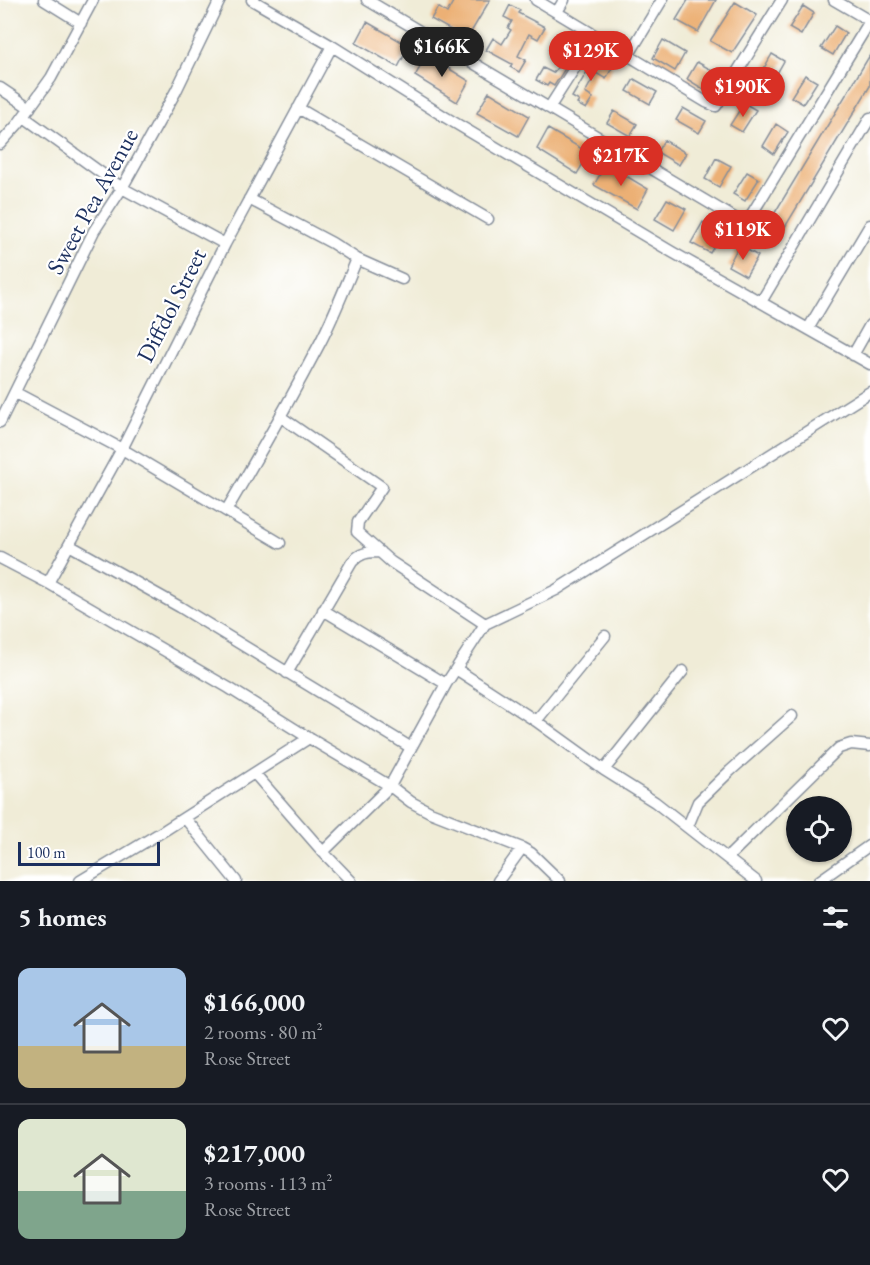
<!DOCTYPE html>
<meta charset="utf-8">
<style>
:root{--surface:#171b24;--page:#20242c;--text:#f1f3f6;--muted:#9ea1a6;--line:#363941;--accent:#d93025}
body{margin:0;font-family:"EB Garamond",serif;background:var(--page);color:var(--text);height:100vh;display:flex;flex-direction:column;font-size:22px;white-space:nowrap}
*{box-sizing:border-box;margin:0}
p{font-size:20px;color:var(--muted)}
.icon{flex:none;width:33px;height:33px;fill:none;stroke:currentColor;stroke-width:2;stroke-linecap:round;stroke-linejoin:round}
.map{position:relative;height:881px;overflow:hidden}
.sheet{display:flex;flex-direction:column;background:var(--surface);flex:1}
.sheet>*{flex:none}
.controls{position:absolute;left:786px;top:796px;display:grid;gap:12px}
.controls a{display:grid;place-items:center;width:66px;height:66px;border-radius:50%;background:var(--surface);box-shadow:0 2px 4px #0004;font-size:30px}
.scale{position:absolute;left:18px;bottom:15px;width:142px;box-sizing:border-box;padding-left:6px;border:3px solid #1b2f5e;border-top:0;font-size:16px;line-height:21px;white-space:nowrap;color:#1b2f5e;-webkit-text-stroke:4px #fff;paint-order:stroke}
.price{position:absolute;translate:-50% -51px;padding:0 14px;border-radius:21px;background:var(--accent);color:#fff;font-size:20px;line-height:39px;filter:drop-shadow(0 2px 3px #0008)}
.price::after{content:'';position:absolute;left:50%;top:36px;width:18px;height:14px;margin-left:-9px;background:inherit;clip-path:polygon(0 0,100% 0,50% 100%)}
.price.selected{background:#222;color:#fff}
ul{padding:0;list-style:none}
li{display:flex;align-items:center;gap:18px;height:150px;padding:0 18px}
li+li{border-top:2px solid var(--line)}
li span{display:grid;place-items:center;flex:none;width:168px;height:120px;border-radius:12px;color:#555}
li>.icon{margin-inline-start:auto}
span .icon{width:72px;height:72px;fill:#fffc;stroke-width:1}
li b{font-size:26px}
h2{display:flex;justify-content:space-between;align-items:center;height:72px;padding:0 18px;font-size:26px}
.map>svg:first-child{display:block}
.building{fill:#ecb075}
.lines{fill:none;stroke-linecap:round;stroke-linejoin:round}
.minor-casing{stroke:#868e9a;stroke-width:13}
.minor{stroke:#fff;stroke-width:10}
.labels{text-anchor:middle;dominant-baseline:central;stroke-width:4.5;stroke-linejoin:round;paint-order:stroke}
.street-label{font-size:24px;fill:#1b2f5e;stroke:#fff}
</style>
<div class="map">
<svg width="870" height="881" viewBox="0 0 870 881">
<rect width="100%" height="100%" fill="#fff"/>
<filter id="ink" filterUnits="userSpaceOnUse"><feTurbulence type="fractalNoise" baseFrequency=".0167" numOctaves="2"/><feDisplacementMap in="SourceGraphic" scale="12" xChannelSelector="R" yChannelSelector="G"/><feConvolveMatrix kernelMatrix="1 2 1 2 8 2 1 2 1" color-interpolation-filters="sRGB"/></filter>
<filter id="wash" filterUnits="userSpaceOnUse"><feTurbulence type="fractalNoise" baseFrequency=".008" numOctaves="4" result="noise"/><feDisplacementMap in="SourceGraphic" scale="24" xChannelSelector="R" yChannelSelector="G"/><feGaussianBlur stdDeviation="1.35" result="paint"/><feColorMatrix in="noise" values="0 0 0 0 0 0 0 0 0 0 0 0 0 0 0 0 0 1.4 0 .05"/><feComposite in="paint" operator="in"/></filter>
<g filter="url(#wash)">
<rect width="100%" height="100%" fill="#f0ecd7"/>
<g id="blocks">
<path class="building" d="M454 0H490L467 39 431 19 438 7 447 13Z
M688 0H716L698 32 676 20Z
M735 2 757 15 732 53 710 41Z
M510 5 520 10 518 13 545 27 538 39 529 34 518 56 526 60 519 72 510 67 512 64 486 50 493 38 502 44 511 30 508 28 512 21 504 17Z
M803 6 814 13 801 35 789 28Z
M367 22 409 46 398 67 356 43Z
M835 26 846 33 833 55 821 48Z
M565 36 574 41 572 45 578 48 554 86 549 83 547 86 536 80 543 68 553 73 557 68 566 52 558 48Z
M663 40 685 53 675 71 653 58Z
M772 54 784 61 771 84 759 77Z
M427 55 469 81 457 102 415 76Z
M870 55V86L773 247 759 239Z
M594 60 600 64 602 60 613 66 606 79 596 73 585 93 593 98 586 109 577 104 579 101 572 97Z
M697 62 719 74 708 92 687 79Z
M805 75 817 82 803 104 791 97Z
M634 79 657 92 650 104 627 91Z
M489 92 529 116 518 136 477 113Z
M744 103 756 110 742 132 730 125Z
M683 108 706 121 699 133 676 120Z
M614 111 637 124 630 136 607 123Z
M776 124 788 132 774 154 763 146Z
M548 129 589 153 577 174 537 149Z
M664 140 686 153 679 165 657 152Z
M716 158 731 166 719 187 705 179Z
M606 164 648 189 637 209 594 185Z
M747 172 759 179 745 201 733 194Z
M667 199 686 209 674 230 655 219Z
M703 222 722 233 710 253 691 243Z
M739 245 758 256 746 276 728 266Z"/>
</g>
</g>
<g filter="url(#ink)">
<use href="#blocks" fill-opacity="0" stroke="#868e9a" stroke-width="1.5"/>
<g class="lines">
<defs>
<path id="minor" d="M44 0 81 23
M252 0 332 46 445 117 672 252 870 364
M367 0 743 223 750 217 870 21
M536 0 706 102 716 106 782 0
M834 0 870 21
M557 12 564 0
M628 56 662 0
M0 88 30 108
M298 108 488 219
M549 108 595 36
M24 117 122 188 225 244
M0 144 18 124 51 78 93 0
M249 199 332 243 357 259 402 279
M761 302 870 118
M808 329 870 225
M853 355 870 325
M16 393 122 449 280 543
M281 417 382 487 358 522 357 532 391 562 485 624
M0 422 94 231 122 188 176 91 220 0
M226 511C259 455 290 400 320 343 334 316 345 287 357 259
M69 545 180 607 410 747
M0 558 48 583 229 688 309 738 390 786 411 802 430 812 522 848 531 853 560 881
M48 583 122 449 225 244 332 46
M323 610 446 684
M456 669 536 721 604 770 655 802 756 881
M287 673 352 562C360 553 367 552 380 552
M536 721 605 636
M604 770 683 671
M255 774 323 852 351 881
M185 818 236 881
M688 826 698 802 730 771 792 716
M323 852 390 786 446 684 485 624 556 590 870 392
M727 858 839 748 851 744 870 746
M80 881 165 830 309 738
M498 881 522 848
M819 881 870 845"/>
</defs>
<use href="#minor" class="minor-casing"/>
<use href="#minor" class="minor"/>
</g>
</g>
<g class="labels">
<g class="street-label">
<text transform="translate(92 201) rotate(-61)">Sweet Pea Avenue</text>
<text transform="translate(171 305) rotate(-63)">Diffdol Street</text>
</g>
</g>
</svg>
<div class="controls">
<a><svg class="icon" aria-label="locate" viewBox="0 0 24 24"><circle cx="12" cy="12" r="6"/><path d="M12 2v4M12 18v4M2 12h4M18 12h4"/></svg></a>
</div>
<div class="scale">100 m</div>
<b class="price selected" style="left:442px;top:78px">$166K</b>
<b class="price" style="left:591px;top:82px">$129K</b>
<b class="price" style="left:743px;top:118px">$190K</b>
<b class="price" style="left:621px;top:187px">$217K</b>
<b class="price" style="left:743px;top:261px">$119K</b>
</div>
<section class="sheet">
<h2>5 homes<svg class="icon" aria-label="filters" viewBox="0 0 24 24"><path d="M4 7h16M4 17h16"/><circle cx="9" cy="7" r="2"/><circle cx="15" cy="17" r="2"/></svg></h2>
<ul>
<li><span style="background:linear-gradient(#a9c7e8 65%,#c2b280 0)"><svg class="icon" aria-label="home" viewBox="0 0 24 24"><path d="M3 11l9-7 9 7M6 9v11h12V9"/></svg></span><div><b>$166,000</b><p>2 rooms · 80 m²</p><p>Rose Street</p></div><svg class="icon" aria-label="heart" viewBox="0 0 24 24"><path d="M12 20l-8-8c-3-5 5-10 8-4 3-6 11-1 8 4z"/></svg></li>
<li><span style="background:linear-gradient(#dfe7d0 60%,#7fa58c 0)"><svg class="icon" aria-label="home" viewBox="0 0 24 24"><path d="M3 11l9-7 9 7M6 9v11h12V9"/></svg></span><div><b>$217,000</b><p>3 rooms · 113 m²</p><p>Rose Street</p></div><svg class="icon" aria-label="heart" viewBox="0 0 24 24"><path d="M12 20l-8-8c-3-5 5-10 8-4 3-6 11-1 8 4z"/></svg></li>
</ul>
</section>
